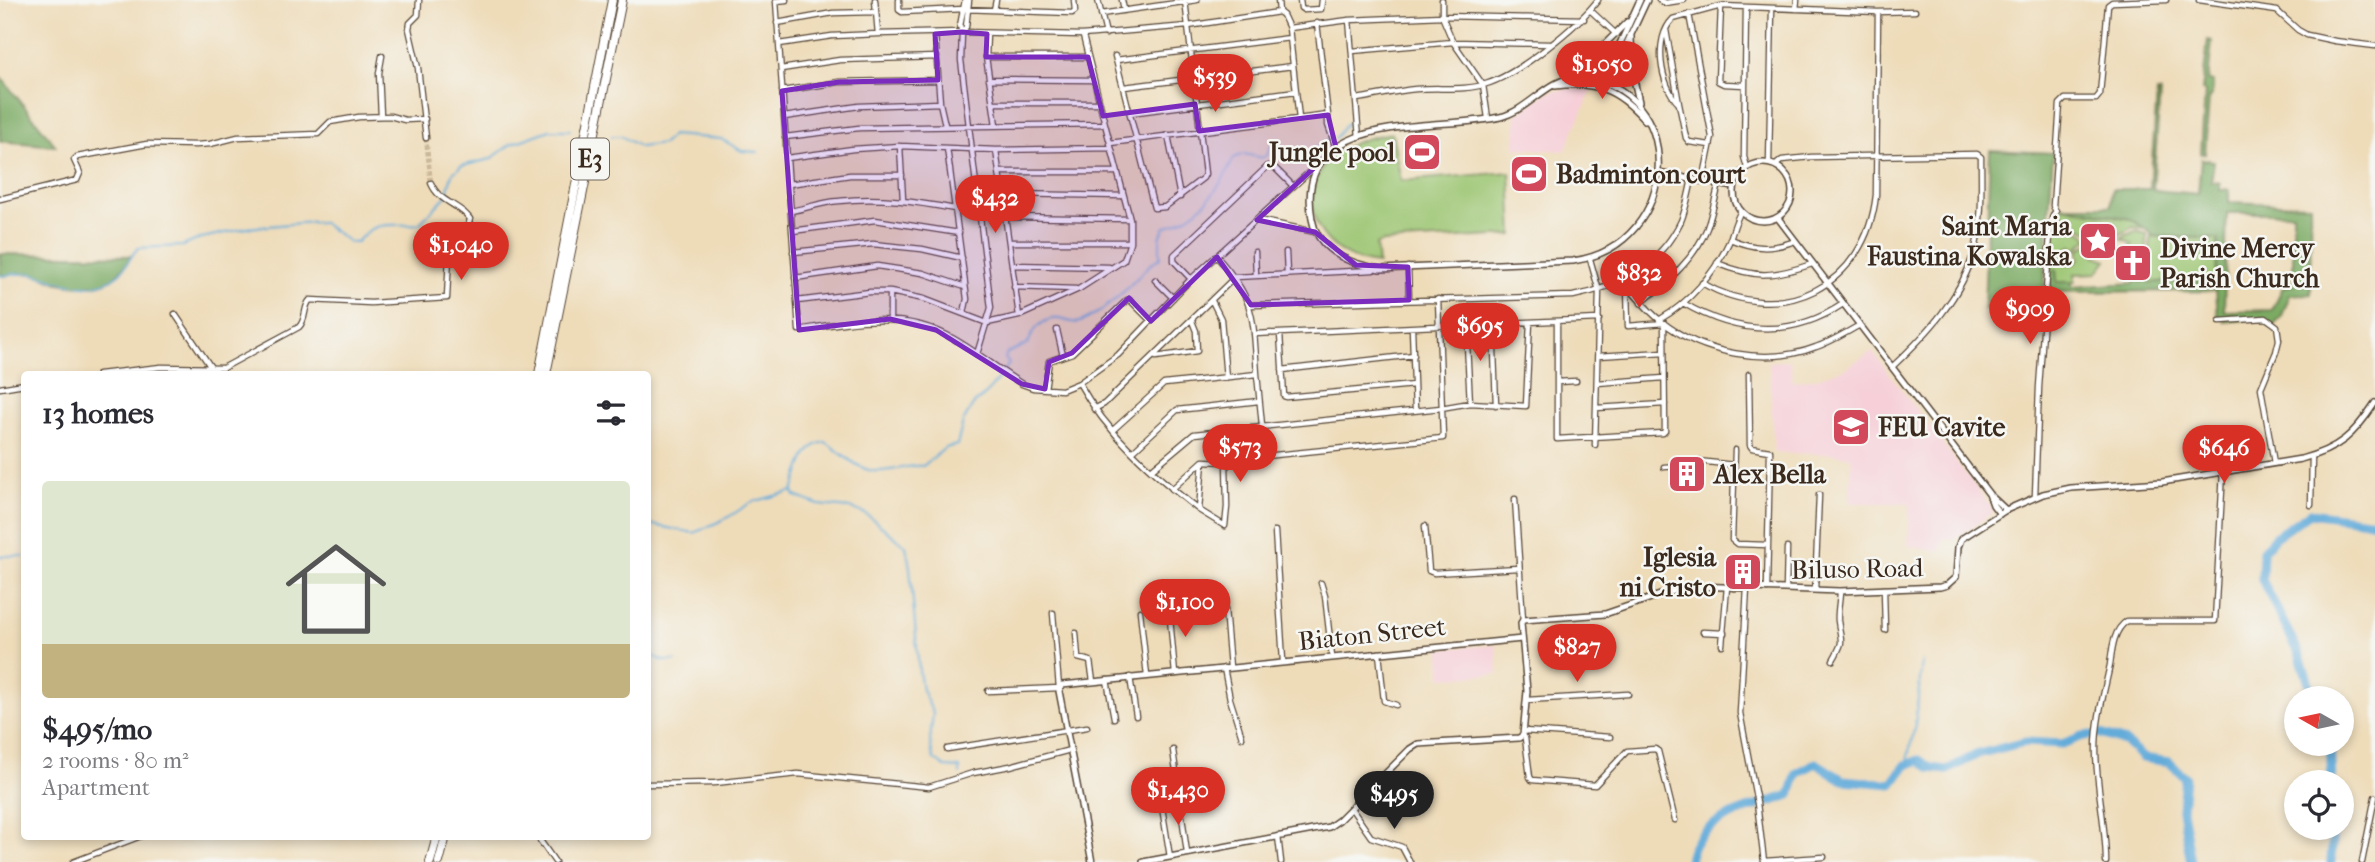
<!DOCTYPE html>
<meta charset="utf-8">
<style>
:root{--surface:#fff;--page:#f2f2f3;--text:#2b2b33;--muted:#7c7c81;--accent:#d93025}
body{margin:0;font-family:"IM FELL French Canon",serif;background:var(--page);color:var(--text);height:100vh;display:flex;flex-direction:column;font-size:26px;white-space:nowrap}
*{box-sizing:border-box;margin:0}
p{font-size:23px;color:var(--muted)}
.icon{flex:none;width:38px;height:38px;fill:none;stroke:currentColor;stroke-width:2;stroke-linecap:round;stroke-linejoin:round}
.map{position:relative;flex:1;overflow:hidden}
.details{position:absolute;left:21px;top:371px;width:630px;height:469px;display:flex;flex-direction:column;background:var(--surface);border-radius:7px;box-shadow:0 4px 10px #0003}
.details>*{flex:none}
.needle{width:46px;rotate:279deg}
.tools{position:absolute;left:2284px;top:686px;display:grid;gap:14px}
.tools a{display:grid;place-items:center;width:70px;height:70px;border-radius:50%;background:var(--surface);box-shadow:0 4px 10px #0003;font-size:35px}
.price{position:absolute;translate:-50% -60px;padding:0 16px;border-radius:24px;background:var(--accent);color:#fff;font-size:23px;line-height:46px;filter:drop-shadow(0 2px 4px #0008)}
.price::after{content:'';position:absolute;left:50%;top:42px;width:21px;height:16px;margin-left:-10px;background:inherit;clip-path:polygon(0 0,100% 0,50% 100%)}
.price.selected{background:#222;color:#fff}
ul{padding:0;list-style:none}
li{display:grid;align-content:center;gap:14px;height:371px;padding:0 21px}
li span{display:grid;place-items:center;height:217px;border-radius:7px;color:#555}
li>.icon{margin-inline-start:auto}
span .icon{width:126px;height:126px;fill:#fffc;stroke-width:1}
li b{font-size:30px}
h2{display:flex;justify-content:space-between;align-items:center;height:84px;padding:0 21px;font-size:30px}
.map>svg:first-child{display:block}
.built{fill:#f6cfd8}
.green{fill:#9bc571;stroke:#6b7848;stroke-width:2}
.forest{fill:#7caa63;stroke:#5c6a40;stroke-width:2;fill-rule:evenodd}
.water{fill:#63acda;stroke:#4f6b7c;stroke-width:2}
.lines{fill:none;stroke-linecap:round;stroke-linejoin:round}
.stream{stroke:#63acda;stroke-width:2}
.river{stroke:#63acda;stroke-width:9}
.minor-tunnel{stroke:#cab89a;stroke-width:4.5;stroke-dasharray:4.5 2;stroke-linecap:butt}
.minor-casing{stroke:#564535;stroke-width:7}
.tertiary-casing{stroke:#564535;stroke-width:8}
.motorway-casing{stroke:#564535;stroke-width:10}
.minor{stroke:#fff;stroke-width:4.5}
.tertiary{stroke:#fff;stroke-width:5}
.motorway{stroke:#fff;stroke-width:8}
.marked{fill:#7b2cbf;fill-opacity:0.2;stroke:#7b2cbf;stroke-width:5;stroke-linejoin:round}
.labels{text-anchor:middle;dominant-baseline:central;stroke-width:5;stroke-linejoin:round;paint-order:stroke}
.shield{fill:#f6f6f2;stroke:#73675e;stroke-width:2}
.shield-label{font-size:24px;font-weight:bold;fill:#3b2a1e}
.poi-label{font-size:26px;font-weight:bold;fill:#3b2a1e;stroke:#f6f6f2;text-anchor:start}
.street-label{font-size:26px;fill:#3b2a1e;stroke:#f6f6f2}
</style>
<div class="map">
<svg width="2375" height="862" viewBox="0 0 2375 862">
<rect width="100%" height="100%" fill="#f6f6f2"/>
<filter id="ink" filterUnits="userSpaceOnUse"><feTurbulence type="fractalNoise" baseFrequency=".0143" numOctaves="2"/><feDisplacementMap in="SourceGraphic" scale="14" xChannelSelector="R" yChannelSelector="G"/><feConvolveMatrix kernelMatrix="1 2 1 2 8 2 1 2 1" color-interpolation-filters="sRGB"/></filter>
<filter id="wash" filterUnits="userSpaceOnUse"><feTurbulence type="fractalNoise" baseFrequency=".00686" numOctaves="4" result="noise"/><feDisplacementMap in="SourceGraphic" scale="28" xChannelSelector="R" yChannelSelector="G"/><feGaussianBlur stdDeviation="1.57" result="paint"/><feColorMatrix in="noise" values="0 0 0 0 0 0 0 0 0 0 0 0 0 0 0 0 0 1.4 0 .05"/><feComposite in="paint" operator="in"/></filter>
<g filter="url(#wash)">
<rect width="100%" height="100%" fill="#eedcb9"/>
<path class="built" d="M1573 88 1592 90 1565 151 1515 148 1516 115 1548 92Z
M1872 351 1994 511 1957 538 1943 539 1941 551 1908 546 1910 503H1850L1851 457 1835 454 1774 453 1769 362 1790 360 1793 381 1817 378 1844 369Z
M1496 645 1498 674 1442 678 1441 649Z"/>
<path class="green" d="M1392 133 1401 181 1510 172 1513 235 1383 242 1376 245 1378 264C1330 260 1294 215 1322 168 1336 145 1368 137 1392 133Z
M2057 206 2131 219 2145 229 2133 227 2119 235 2112 232 2087 231 2055 207Z
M2057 213 2085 234 2088 239 2077 248 2072 246 2065 249 2062 258 2068 264H2075L2080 258 2078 250 2089 244 2096 256 2107 260 2097 273 2075 274V282H2057L2056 271 2050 270 2054 219Z
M2135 231 2147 234 2146 261H2139L2129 251 2132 244 2121 238Z
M2151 236 2218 239 2216 282H2148Z"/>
<path class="forest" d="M2208 40 2212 41 2208 81 2213 82 2212 95 2209 98 2205 154H2201L2205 92 2202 91Z
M0 76 56 146 0 141Z
M2157 92H2160L2153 190 2198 194 2201 159 2214 161 2211 182 2220 183V190H2229V202L2310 205 2311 294 2290 295 2281 318 2273 326 2257 319 2224 322V317H2218L2216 291 2049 292 2050 270H2056L2057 282H2072V287L2134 283 2137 280 2143 282 2148 278 2149 282H2216L2218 239 2151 236V233L2131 219 2062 206H2111L2112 189H2150ZM2227 213H2293V285L2283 287 2272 310 2224 311Z
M1990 150 2053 153 2043 303 1984 309Z
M0 254H1L131 256C115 287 93 290 60 283 51 281 43 276 33 274 23 272 10 275 0 276Z"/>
<path class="water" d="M1414 137H1423L1428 141 1437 139 1436 151 1441 156 1438 159 1431 158V147H1424V156L1430 161V165L1426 167 1418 165V151L1412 149 1409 143Z"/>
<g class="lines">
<path class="stream" d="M612 136H621L640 147 663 144 672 135 721 139 742 151 758 152
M1335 138 1347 123
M0 276C10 275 23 272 33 274 63 281 89 297 118 275 127 268 130 256 138 248L183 246 202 238 247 228 311 222 323 223 349 242H357C375 218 393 227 419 224L446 196 452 174 461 166 491 159 511 144 550 130H570
M793 492 795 496 819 505 850 508 866 514 906 546 910 568 919 671 922 690 933 713 930 741 932 753 934 759 945 767 960 768V774
M648 524 694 533 727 518 752 502 793 491C800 474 803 444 826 442 839 451 857 469 873 471 890 473 907 464 923 466L945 448 957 445 963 422 973 405 987 393 1009 364 1005 358 1007 353 1028 344C1032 331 1043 317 1059 319 1068 320 1074 326 1085 320 1103 311 1122 294 1136 279 1144 271 1150 262 1160 258V237L1165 227C1201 216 1219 190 1234 158L1244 154 1262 158 1267 155 1272 145C1281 145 1285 149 1290 157L1297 158 1330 140
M0 556H24
M648 653 663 661H676
M1906 765 1915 725 1922 661"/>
<path class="river" d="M2314 698 2299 653 2262 580 2263 551 2275 537 2310 513 2375 522
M2101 734 2125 742 2143 758 2169 762 2185 777 2182 810 2191 862
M2330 744 2332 782
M1689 862C1694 817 1755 808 1790 795L1797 773 1816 763 1843 780 1892 784 1906 765 1919 760 1930 768 1947 770 1978 754 2025 742 2062 744 2083 736 2093 735
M2331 862 2333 828"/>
</g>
</g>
<g filter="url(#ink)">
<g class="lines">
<path class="minor-tunnel" d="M426 138 431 183"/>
<defs>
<path id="minor" d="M419 0 418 15 410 23 409 29 418 68 426 138
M786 0 776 1 799 330C852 321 904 310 954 339 977 352 999 370 1022 384L1033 388 1062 390 1079 383 1118 355 1191 279 1317 165
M875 0 878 34
M899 0V10L902 12 963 9 1072 13 1075 11 1074 0
M965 0 960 26 962 32 961 60 991 308 977 354
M1098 0 1106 34
M1122 0 1124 10
M1278 0 1279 12
M1300 0 1301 8 1304 10 1321 9 1322 0
M1442 0V16L1453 42 1483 85 1488 118
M1659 0 1665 3 1684 0
M2199 0 2277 11 2298 30 2307 35 2335 41 2375 46
M1721 6 1718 81 1724 84 1745 85
M1746 8 1744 157 1747 167
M1796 9 1797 0
M994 10 996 0
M1590 10 1616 34
M1101 14 1197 0
M1689 14 1712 137 1703 181
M777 23 833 13 876 12
M1289 28 1299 119
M1666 30 1679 104C1660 85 1653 39 1673 19L1721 6 1878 12 1915 11
M963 31 966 27 969 0
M935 34 940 103 945 125
M987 34 986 57 996 125
M779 44 832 36 878 34 962 32 1082 35 1188 26 1279 12 1283 15 1289 28 1349 20
M1352 51 1453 42 1550 44
M1115 56 1154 208 1165 207 1203 178 1205 174 1185 0
M986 57H1088
M1116 60 1290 38
M781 69 840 60 937 57
M989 79 1094 80
M1124 87 1293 66
M782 91 839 82 938 80
M1357 99C1376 96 1396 91 1416 89 1438 87 1465 91 1486 84 1519 74 1577 27 1598 0
M993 103H1100
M1679 104 1686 138 1689 142 1710 145
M1130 113 1296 91
M1328 115V125L1336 148
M381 116 379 73 382 56
M784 117 859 106 940 103
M1168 135 1180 197
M785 137 859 128 1105 124 1083 36
M1359 137 1349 20 1442 16 1584 19
M1110 143 1328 115 1317 23
M900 146 903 200
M947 148 967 299 964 313
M996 150 1019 316
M787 158 853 149 900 146 996 150 1111 148
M1769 163 1772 9
M1776 165 1782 160 1811 157 1977 154 1981 157C1981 187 1983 219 1975 249 1962 297 1927 334 1892 367
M1000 172H1117
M789 184 850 175H902
M1003 194 1124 196
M0 199 77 180 80 173 74 160 77 157 147 144 196 145 210 144 238 137 318 134 330 122 359 117 390 116 405 120 425 119
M791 211C807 208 823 202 839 201 878 196 917 202 955 209
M1006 217 1130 219
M1258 220 1315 232
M792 231 875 220 959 233
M1730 239C1754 249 1771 250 1795 241
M1009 242H1130
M793 252 873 244 922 249 962 258
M1255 252 1256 275
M1286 252 1287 274
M1590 259 1599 291 1595 445
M1717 263C1756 279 1774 277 1812 264
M1012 265 1109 267
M1408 267 1409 300
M795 278 877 266 923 273 965 287
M1191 279 1174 261V255L1268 166 1274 167 1292 185
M1155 280 1173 298
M1702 283C1782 329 1866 286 1876 195L1878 12
M1627 286C1638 298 1648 311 1661 321 1702 354 1767 366 1816 347 1831 342 1845 333 1860 325
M1014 287 1076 289
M890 292V319
M797 301 870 292H890L924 299 987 323 1019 316 1079 289 1124 260 1130 242V219L1105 124
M1212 301 1221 319 1226 378
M1641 303C1667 282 1695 259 1707 228 1712 214 1715 199 1719 184
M1683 303C1736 334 1790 339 1843 304
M1251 305 1573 296C1617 288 1661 264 1681 221 1686 209 1689 193 1692 179
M175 314 212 369
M1659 320C1689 303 1715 273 1729 242 1733 232 1735 221 1741 211
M1557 321V439L1663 433 1665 431 1664 323 1628 326 1627 285
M2220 321 2266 318 2277 326 2279 340 2276 352 2261 388 2274 463
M1493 323 1496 405
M1466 325 1470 403
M1412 328 1415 410
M1057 330 1063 356
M1254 334 1599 319
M1280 334 1284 396 1286 397 1414 385
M1598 356 1664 352
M1156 357 1197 351 1196 331 1192 321
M1282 370 1414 355
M99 374 161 367 223 368 299 327C307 319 303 307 310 300L371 303 447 298 449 256 468 227 470 219C460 204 439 203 431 183
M1257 374 1265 456
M1749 374 1750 445 1752 448 1770 451V453L1767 589
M1557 382 1576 381
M1079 383C1107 434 1154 475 1199 510L1203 462
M1597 383 1664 378
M0 388 24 384
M1045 389 1049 361 1072 353 1127 300H1130L1151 321
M1596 408 1665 404
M1094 409 1104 404 1235 277 1373 270
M1113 430 1164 384 1257 374C1253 318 1256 300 1217 257
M1735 450 1732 540 1737 544 1767 545
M1133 451 1177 410 1259 401
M1664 467 1690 465 1698 461 1734 465
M1151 470 1194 434 1441 408 1470 403 1526 406 1530 322
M1172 489 1203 461 1226 462 1265 456 1443 438 1438 299
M2035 496 2039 387 2051 222 2053 215 2056 211 2053 206 2060 104 2065 99H2096L2100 94 2108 5 2112 2 2166 0
M1515 499 1523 620
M2311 505 2312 456
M1199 510 1225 526 1227 507 1226 462
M1425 526 1429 571 1434 573 1518 568
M1275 531 1283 661
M1321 583 1325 596 1332 657
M1735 588 1737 568
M1747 588 1740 713 1757 803 1764 862
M1786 589 1787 548
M1884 589 1885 630
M1815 590 1819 495
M1169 607 1175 674
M1225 609 1230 667
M1140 611 1147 676
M1703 632 1724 633
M1076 633 1078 658 1090 661 1093 681
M1722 645 1727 587
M1379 653 1384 701 1396 705
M1833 660C1845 639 1841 643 1838 621 1837 612 1840 600 1840 591
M1224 668 1230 699 1242 737
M1130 677 1136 716
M1107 680 1114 718
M988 691 1059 688 1053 613
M1527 700 1628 694
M1524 731 1610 737
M1523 735 1525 738 1530 777 1532 780 1595 785 1627 751 1655 749 1658 751 1675 820
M947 749 1087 727
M1173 750 1187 853
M648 784 715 783 798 774 929 787 973 773 1010 766 1070 750
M1161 801 1170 857
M1351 808 1371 837 1402 847 1410 862
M537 836 555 862
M1278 836 1281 862
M1764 861 1824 857
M73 862 141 836
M2106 862C2106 824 2096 787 2096 749 2096 720 2104 693 2110 665 2112 650 2113 630 2127 621H2215L2223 471
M2362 862 2375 797"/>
<path id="tertiary" d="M1631 36 1632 71 1639 102
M1566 76 1594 55 1627 22
M1580 77C1687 86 1684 245 1573 261L1380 269C1350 264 1318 252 1312 219 1292 108 1434 132 1500 117 1530 110 1548 77 1580 77Z
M1602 83 1640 0
M1555 86C1596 81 1617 89 1645 120
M1607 86 1647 0
M1734 192a29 29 0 1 1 58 0a29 29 0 1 1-58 0Z
M1658 173 1734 187
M1778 218 1989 494 1993 505 2000 514
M1991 496 2006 510
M1092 862 1059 691 1062 685 1522 639
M1143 862 1329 827 1339 820 1410 749 1418 744 1519 738 1523 735 1527 691 1521 623 1523 620 1605 614 1666 593 1694 586 1840 591 1940 587 1947 585 1956 577 1958 547 1961 539 2006 510 2043 494 2071 488 2162 482 2301 459C2339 449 2354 435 2375 403"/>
<path id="motorway" d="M539 374 612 0
M546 374 622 0
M430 862 437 836
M439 862 446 836"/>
</defs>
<use href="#minor" class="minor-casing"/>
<use href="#tertiary" class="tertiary-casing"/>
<use href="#motorway" class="motorway-casing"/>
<use href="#minor" class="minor"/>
<use href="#tertiary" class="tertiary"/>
<use href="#motorway" class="motorway"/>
</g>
</g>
<path class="marked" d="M962 32 987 34 986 57H1088L1103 116 1195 104 1199 131 1328 115 1336 148 1257 220 1315 232 1356 265 1408 267 1409 300 1251 305 1217 257 1151 321 1129 298 1072 353 1049 362 1045 389 1022 384 936 330 890 319 799 330 782 91 839 82 938 80 935 34Z"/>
<defs>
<symbol id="stadium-square" viewBox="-11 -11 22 22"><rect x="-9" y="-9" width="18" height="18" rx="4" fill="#d1495b" stroke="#f6f6f2"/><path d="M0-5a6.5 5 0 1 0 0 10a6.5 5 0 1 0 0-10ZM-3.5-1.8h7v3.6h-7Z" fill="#fff"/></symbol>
<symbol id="sight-square" viewBox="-11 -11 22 22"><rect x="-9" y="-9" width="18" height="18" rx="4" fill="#d1495b" stroke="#f6f6f2"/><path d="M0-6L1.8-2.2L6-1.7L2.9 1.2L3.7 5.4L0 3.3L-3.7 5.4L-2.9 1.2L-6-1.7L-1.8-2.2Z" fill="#fff"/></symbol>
<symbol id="church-square" viewBox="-11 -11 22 22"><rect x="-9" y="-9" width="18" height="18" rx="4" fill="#d1495b" stroke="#f6f6f2"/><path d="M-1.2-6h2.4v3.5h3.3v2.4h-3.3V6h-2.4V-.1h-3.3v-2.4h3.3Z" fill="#fff"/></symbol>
<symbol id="university-square" viewBox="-11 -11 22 22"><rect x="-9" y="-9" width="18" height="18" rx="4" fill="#d1495b" stroke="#f6f6f2"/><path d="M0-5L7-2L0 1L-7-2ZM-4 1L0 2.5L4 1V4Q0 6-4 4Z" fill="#fff"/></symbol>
<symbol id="building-square" viewBox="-11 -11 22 22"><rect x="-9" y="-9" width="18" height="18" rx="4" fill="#d1495b" stroke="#f6f6f2"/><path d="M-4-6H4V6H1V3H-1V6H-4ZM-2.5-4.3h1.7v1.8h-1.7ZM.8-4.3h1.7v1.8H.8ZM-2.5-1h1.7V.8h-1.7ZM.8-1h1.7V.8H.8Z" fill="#fff"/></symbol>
</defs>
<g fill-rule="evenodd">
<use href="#stadium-square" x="1400" y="130" width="44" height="44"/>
<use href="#stadium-square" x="1507" y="152" width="44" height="44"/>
<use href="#sight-square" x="2076" y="219" width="44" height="44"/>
<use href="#church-square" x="2111" y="241" width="44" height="44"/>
<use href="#university-square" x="1829" y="405" width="44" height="44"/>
<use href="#building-square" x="1665" y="452" width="44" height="44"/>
<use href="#building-square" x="1721" y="550" width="44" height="44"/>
</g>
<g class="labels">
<rect class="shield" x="571" y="138.5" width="38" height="41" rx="5"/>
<g class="shield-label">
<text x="590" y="159">E3</text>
</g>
<g class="poi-label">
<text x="1395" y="152" text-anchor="end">Jungle pool</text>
<text x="1556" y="174">Badminton court</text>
<text x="2071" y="226" text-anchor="end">Saint Maria<tspan x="2071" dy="30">Faustina Kowalska</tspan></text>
<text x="2160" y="248">Divine Mercy<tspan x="2160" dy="30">Parish Church</tspan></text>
<text x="1878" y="427">FEU Cavite</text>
<text x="1714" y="474">Alex Bella</text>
<text x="1716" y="557" text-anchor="end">Iglesia<tspan x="1716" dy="30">ni Cristo</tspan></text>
</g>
<g class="street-label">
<text transform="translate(1857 569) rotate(-1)">Biluso Road</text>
<text transform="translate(1372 634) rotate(-6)">Biaton Street</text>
</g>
</g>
</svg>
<div class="tools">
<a><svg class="needle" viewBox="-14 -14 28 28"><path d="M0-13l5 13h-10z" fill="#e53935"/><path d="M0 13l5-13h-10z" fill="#7c7c81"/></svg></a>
<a><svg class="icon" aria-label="locate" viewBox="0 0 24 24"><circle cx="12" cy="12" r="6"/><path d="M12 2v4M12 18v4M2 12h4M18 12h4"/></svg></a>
</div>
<b class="price" style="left:1602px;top:101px">$1,050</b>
<b class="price" style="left:1215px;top:114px">$539</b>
<b class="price" style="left:995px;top:235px">$432</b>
<b class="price" style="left:461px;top:282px">$1,040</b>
<b class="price" style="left:1639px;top:310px">$832</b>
<b class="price" style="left:2030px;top:346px">$909</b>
<b class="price" style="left:1480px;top:363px">$695</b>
<b class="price" style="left:1240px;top:484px">$573</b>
<b class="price" style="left:2224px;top:485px">$646</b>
<b class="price" style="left:1185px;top:639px">$1,100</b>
<b class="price" style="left:1577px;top:684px">$827</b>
<b class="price" style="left:1178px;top:827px">$1,430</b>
<b class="price selected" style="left:1394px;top:831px">$495</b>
<section class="details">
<h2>13 homes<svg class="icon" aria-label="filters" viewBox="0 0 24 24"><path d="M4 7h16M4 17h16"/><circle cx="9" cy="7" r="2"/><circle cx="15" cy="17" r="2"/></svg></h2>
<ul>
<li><span style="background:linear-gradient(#dfe7d0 75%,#c2b280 0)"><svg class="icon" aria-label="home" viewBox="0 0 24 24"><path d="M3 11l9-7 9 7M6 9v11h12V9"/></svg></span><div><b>$495/mo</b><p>2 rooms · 80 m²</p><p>Apartment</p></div></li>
</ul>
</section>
</div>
